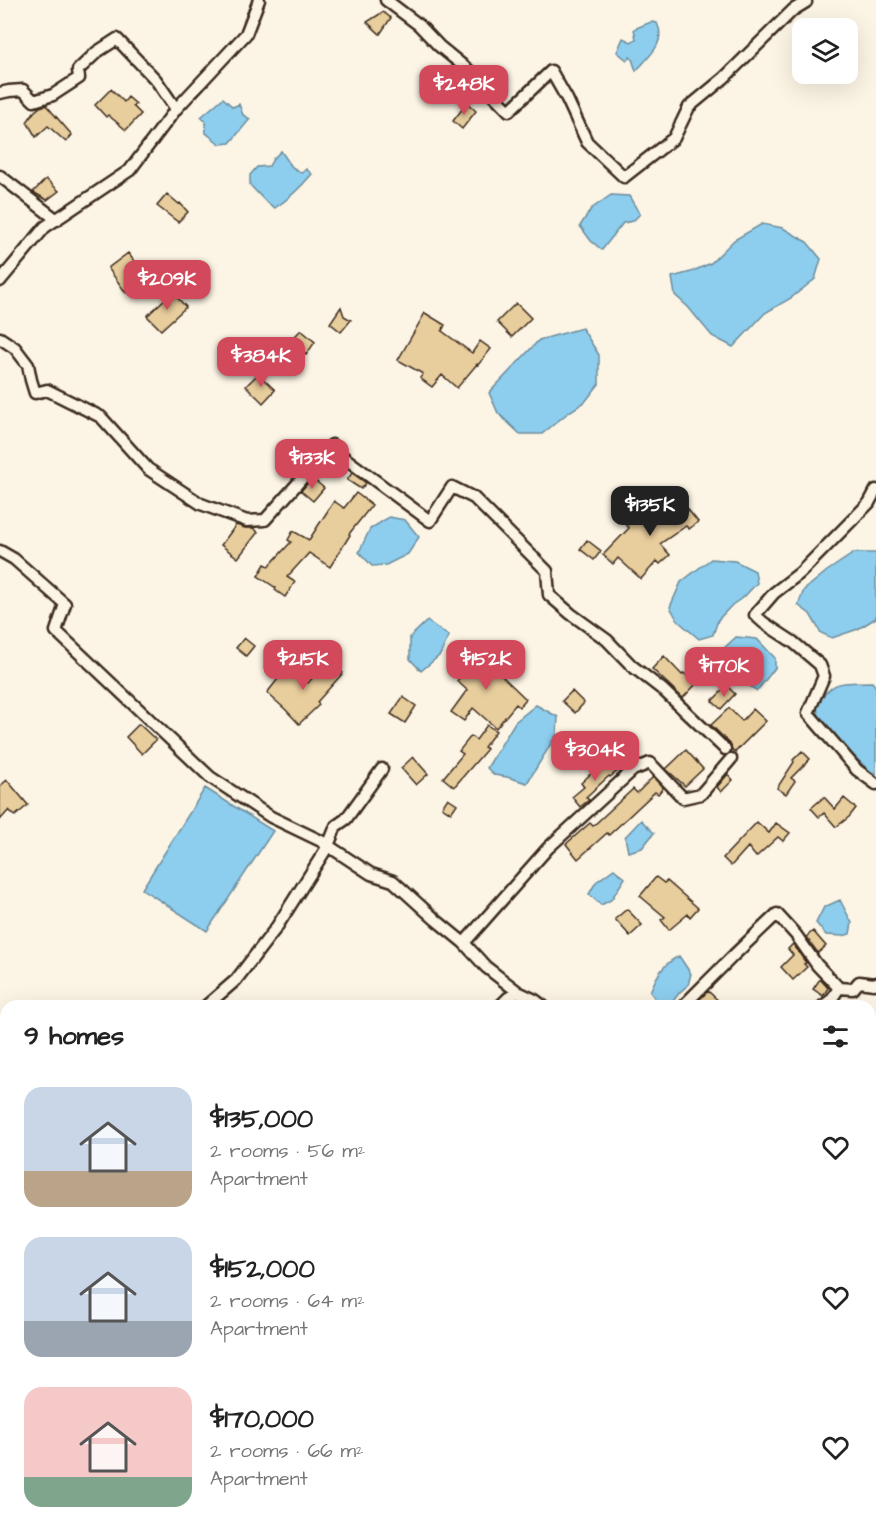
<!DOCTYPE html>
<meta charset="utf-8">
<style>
:root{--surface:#fff;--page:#f6f6f6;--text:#222;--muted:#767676;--accent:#d1495b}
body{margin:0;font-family:"Architects Daughter",sans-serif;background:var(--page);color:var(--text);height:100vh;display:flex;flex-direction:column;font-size:22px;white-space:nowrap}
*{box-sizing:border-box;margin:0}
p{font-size:20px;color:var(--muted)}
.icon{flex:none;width:33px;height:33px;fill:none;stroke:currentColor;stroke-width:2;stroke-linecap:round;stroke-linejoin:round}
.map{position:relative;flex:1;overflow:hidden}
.details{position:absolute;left:0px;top:1000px;width:876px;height:536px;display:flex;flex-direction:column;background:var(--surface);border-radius:18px 18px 0 0;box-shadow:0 6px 24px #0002}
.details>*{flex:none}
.buttons{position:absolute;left:792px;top:18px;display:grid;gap:12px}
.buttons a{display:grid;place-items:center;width:66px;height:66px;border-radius:12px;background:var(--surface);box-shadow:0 6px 24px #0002;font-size:30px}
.price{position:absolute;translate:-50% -51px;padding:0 14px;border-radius:12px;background:var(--accent);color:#fff;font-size:20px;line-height:39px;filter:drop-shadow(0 2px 3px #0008)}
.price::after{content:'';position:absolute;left:50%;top:36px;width:18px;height:14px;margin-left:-9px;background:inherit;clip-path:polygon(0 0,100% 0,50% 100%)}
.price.active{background:#222;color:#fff}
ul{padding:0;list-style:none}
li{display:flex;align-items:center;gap:18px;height:150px;padding:0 24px}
li span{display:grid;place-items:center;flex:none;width:168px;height:120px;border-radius:18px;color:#555}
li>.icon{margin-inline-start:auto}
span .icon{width:72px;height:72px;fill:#fffc;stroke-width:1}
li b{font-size:26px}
h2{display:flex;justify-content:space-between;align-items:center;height:72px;padding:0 24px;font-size:26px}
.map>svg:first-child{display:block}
.water{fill:#8dcdee;stroke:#6c8c9b;stroke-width:1.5}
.building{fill:#e8cd9d;stroke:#3b2a1e;stroke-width:1.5}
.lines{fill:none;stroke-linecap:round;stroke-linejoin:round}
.street-casing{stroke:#3b2a1e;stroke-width:15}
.path{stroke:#3b2a1e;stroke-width:2;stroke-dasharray:4.5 4.5;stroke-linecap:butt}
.street{stroke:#fcf5e5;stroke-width:10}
</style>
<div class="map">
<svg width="876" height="1535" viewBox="0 0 876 1535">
<rect width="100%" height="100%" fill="#fcf5e5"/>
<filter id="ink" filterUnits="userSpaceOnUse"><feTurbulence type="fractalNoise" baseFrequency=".0167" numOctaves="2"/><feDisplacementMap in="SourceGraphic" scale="12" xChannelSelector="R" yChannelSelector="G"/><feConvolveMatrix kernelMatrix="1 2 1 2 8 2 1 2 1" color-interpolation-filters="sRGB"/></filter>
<g filter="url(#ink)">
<path class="water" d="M651 22 657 23C667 43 649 56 636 71L632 59 630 57 627 60 617 52 623 38 631 42 636 39 634 29Z
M223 98 233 107 239 104 243 115 250 119 230 143 220 144 206 133 205 121 201 117Z
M281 151 292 167 302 173 306 169 312 174C301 187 290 198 275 208L265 201 250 185V175L257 167 269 166 273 159Z
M611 195 629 196 640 214 633 221 623 223 602 250 591 241 580 226 591 209Z
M762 224 783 228 807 242 821 259 815 279 791 298 765 313 733 347 712 336 688 307 675 295 672 277 691 272 711 263 734 240Z
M582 328 599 355V384L585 402 569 412 542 434H520L498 413 489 393 539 340Z
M389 517 405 520 419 537 408 554 386 565 372 566 359 552 370 529Z
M854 553H876V618L858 629 832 638 821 633 810 614 798 605 804 590 827 571Z
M711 559 735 561 755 571 757 583 745 596 732 605 718 620 713 635 699 639 678 621 670 607 681 582Z
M427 621 449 636 440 655 421 671 410 659V637Z
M736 637 757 639 775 658V668L757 691 742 681 725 662 724 648Z
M872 682 876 687V777L839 742 820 719 816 705C834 678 842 683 872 682Z
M536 705 558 717 557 734 527 783 507 777 494 775 487 768 515 722Z
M205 788 273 831 207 931 142 889Z
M641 820 654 833 642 848 628 852 625 837Z
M614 869 625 878 611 900 601 905 589 894 596 882Z
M840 900 852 923 850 934 843 936 826 935 816 923 824 907Z
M679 956 691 974 688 985 680 992 670 1005H660L650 992C657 975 662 965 679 956Z"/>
<path class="building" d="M383 12 391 18 380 34 367 22Z
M111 89 124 102 128 97 136 104 133 106 141 114 126 130 108 115 106 117 95 105Z
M467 103 476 111 462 129 453 121Z
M46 105 72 135 66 142 48 126 36 137 27 122 34 112 40 107Z
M46 179 59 191 47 200 33 192Z
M167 194 179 204 180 203 188 212 178 222 157 206Z
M128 253 147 278 126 293 108 268Z
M172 292 186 307 161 330 147 316Z
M516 303 531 318 512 337 497 322Z
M341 307 344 316 351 320 341 332 330 323Z
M425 313 445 325 442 331 472 353 480 341 491 349 478 365 477 364 457 388 442 375 432 387 420 378 423 374 398 360Z
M301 330 315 342 306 355 292 339Z
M258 374 275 390 263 403 246 386Z
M352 473 366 483 361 489 347 480Z
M312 478 324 488 313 501 301 491Z
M356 493 372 505 349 534 350 535 330 567 309 553 287 577 295 582 285 597 275 590 276 588 258 576 265 564 269 566 291 542 288 540 293 531 309 540 334 501 344 508Z
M677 496 698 522 689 529 686 526 660 544 670 555 660 564 657 561 641 579 618 558 613 564 603 555 629 528 625 524 637 515 643 521Z
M236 525 245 528H253L258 532 238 558 221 545Z
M587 540 601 551 594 560 580 549Z
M244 638 254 646 246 656 236 648Z
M456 652 479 674 496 653 510 664 501 675 526 699 519 707 516 704 496 728 473 708 464 721 451 712 467 690 457 681 464 672 450 659Z
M664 656 682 675 684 673 696 684 683 698 652 669Z
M332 661 343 673 317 702 319 705 299 724 285 709 267 693 288 666 308 683 316 674 317 675Z
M727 686 735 694 721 709 712 701Z
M572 691 584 703 575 713 562 701Z
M403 697 416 706 405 723 391 714Z
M729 708 742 721 753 709 766 721 735 752 732 750 730 744 711 725Z
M139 724 156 740 142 754 126 737Z
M487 725 496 731 484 747 487 749 454 787 443 778 463 754 459 751 471 736 476 740Z
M686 750 703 769 685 786 666 769Z
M802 751 810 759 791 778 795 781 786 794 777 788 794 762 793 760Z
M413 757 428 774 416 785 401 768Z
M611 760 619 770 610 777 609 776 586 797 589 800 580 807 572 797 584 787 581 783 598 767 600 769Z
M728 774 733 780 721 792 717 787Z
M653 777 663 788 658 794 655 792 609 835 607 833 578 859 566 844 590 823 593 826 633 789 637 793Z
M7 780 28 805 15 816 9 810 0 820V786Z
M824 797 835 809 844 798 856 808 849 817 836 827 824 813 819 817 811 808Z
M448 798 457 804 451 813 442 807Z
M757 822 769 833 776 823 790 833 783 841 778 837 756 857 748 847 731 866 723 858Z
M656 877 664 883 667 881 698 908 690 917 688 914 669 930 661 920 665 917 640 896Z
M627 909 642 925 630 936 615 919Z
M813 931 826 946 818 953 806 937Z
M793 944 806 963 804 964 807 967 793 980 781 967 793 955 788 949Z
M820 979 828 988 823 996 813 989Z
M708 991 724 1006H693Z"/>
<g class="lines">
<defs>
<path id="street" d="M386 0 419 25 439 46 472 73 509 111 551 71 567 99 587 142 624 177 674 138 689 107 724 78 793 10 806 2 805 0
M0 93 9 91 23 90 34 101 53 95 79 78 78 70 97 52 117 39 156 80 176 109
M0 176 57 220
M0 281 45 227 130 170 176 109 246 34 259 0
M0 338 15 348 28 365 31 380 35 393 47 390 101 417 148 469 201 504 247 521 265 520 332 445 342 456 430 521 452 487 474 498 547 571 549 595 571 614 607 640 632 666 663 690 725 749
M876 490 869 503 800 573 774 593 755 615 764 623 793 642 820 665 824 676 808 713 857 770 876 784
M0 551 14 559 65 604 56 631 210 777 271 817 321 841 371 874 393 881 436 920 464 943 486 967 518 992 535 1000 543 1006
M464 943 548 848 633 770 650 763 683 798 701 794 731 759
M206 1006 236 980 276 928 328 846 336 826 346 819 382 769
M500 1006 508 998 518 992
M683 1006 734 955 777 914 796 935 817 965 839 988 853 989 859 982 874 984 876 983
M823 1006 831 1000 839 988
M870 1180 876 1173
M0 1242 6 1249
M870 1345 876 1343
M266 1530 271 1535
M521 1535 525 1530"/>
</defs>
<use href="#street" class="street-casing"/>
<path class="path" d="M446 1530 456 1535"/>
<use href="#street" class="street"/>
</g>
</g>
</svg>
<div class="buttons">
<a><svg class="icon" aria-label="layers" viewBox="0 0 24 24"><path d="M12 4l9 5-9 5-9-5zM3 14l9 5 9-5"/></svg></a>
</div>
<b class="price" style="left:464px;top:116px">$248K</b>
<b class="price" style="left:167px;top:311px">$209K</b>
<b class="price" style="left:261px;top:388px">$384K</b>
<b class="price" style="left:312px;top:490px">$133K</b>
<b class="price active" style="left:650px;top:537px">$135K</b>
<b class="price" style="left:303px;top:691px">$215K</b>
<b class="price" style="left:486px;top:691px">$152K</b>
<b class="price" style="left:724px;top:698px">$170K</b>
<b class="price" style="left:595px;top:782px">$304K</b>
<section class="details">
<h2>9 homes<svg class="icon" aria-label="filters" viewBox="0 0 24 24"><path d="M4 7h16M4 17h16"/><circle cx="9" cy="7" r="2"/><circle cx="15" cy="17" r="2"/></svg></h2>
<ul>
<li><span style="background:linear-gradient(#c9d6e8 70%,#b9a48a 0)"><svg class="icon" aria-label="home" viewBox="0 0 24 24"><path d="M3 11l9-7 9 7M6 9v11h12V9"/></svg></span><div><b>$135,000</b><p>2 rooms · 56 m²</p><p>Apartment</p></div><svg class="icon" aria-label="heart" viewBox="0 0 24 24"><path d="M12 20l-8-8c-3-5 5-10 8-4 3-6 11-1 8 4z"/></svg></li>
<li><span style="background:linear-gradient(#c9d6e8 70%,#9aa5b1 0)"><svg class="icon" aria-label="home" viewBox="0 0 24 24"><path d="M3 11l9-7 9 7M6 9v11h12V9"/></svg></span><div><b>$152,000</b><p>2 rooms · 64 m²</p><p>Apartment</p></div><svg class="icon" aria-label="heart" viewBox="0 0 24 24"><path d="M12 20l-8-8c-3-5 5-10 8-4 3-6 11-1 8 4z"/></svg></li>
<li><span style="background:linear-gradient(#f6c9c9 75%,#7fa58c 0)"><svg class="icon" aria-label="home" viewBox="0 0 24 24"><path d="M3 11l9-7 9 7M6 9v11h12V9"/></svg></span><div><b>$170,000</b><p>2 rooms · 66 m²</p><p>Apartment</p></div><svg class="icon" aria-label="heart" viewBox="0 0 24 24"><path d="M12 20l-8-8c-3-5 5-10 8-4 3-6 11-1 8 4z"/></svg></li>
</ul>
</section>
</div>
